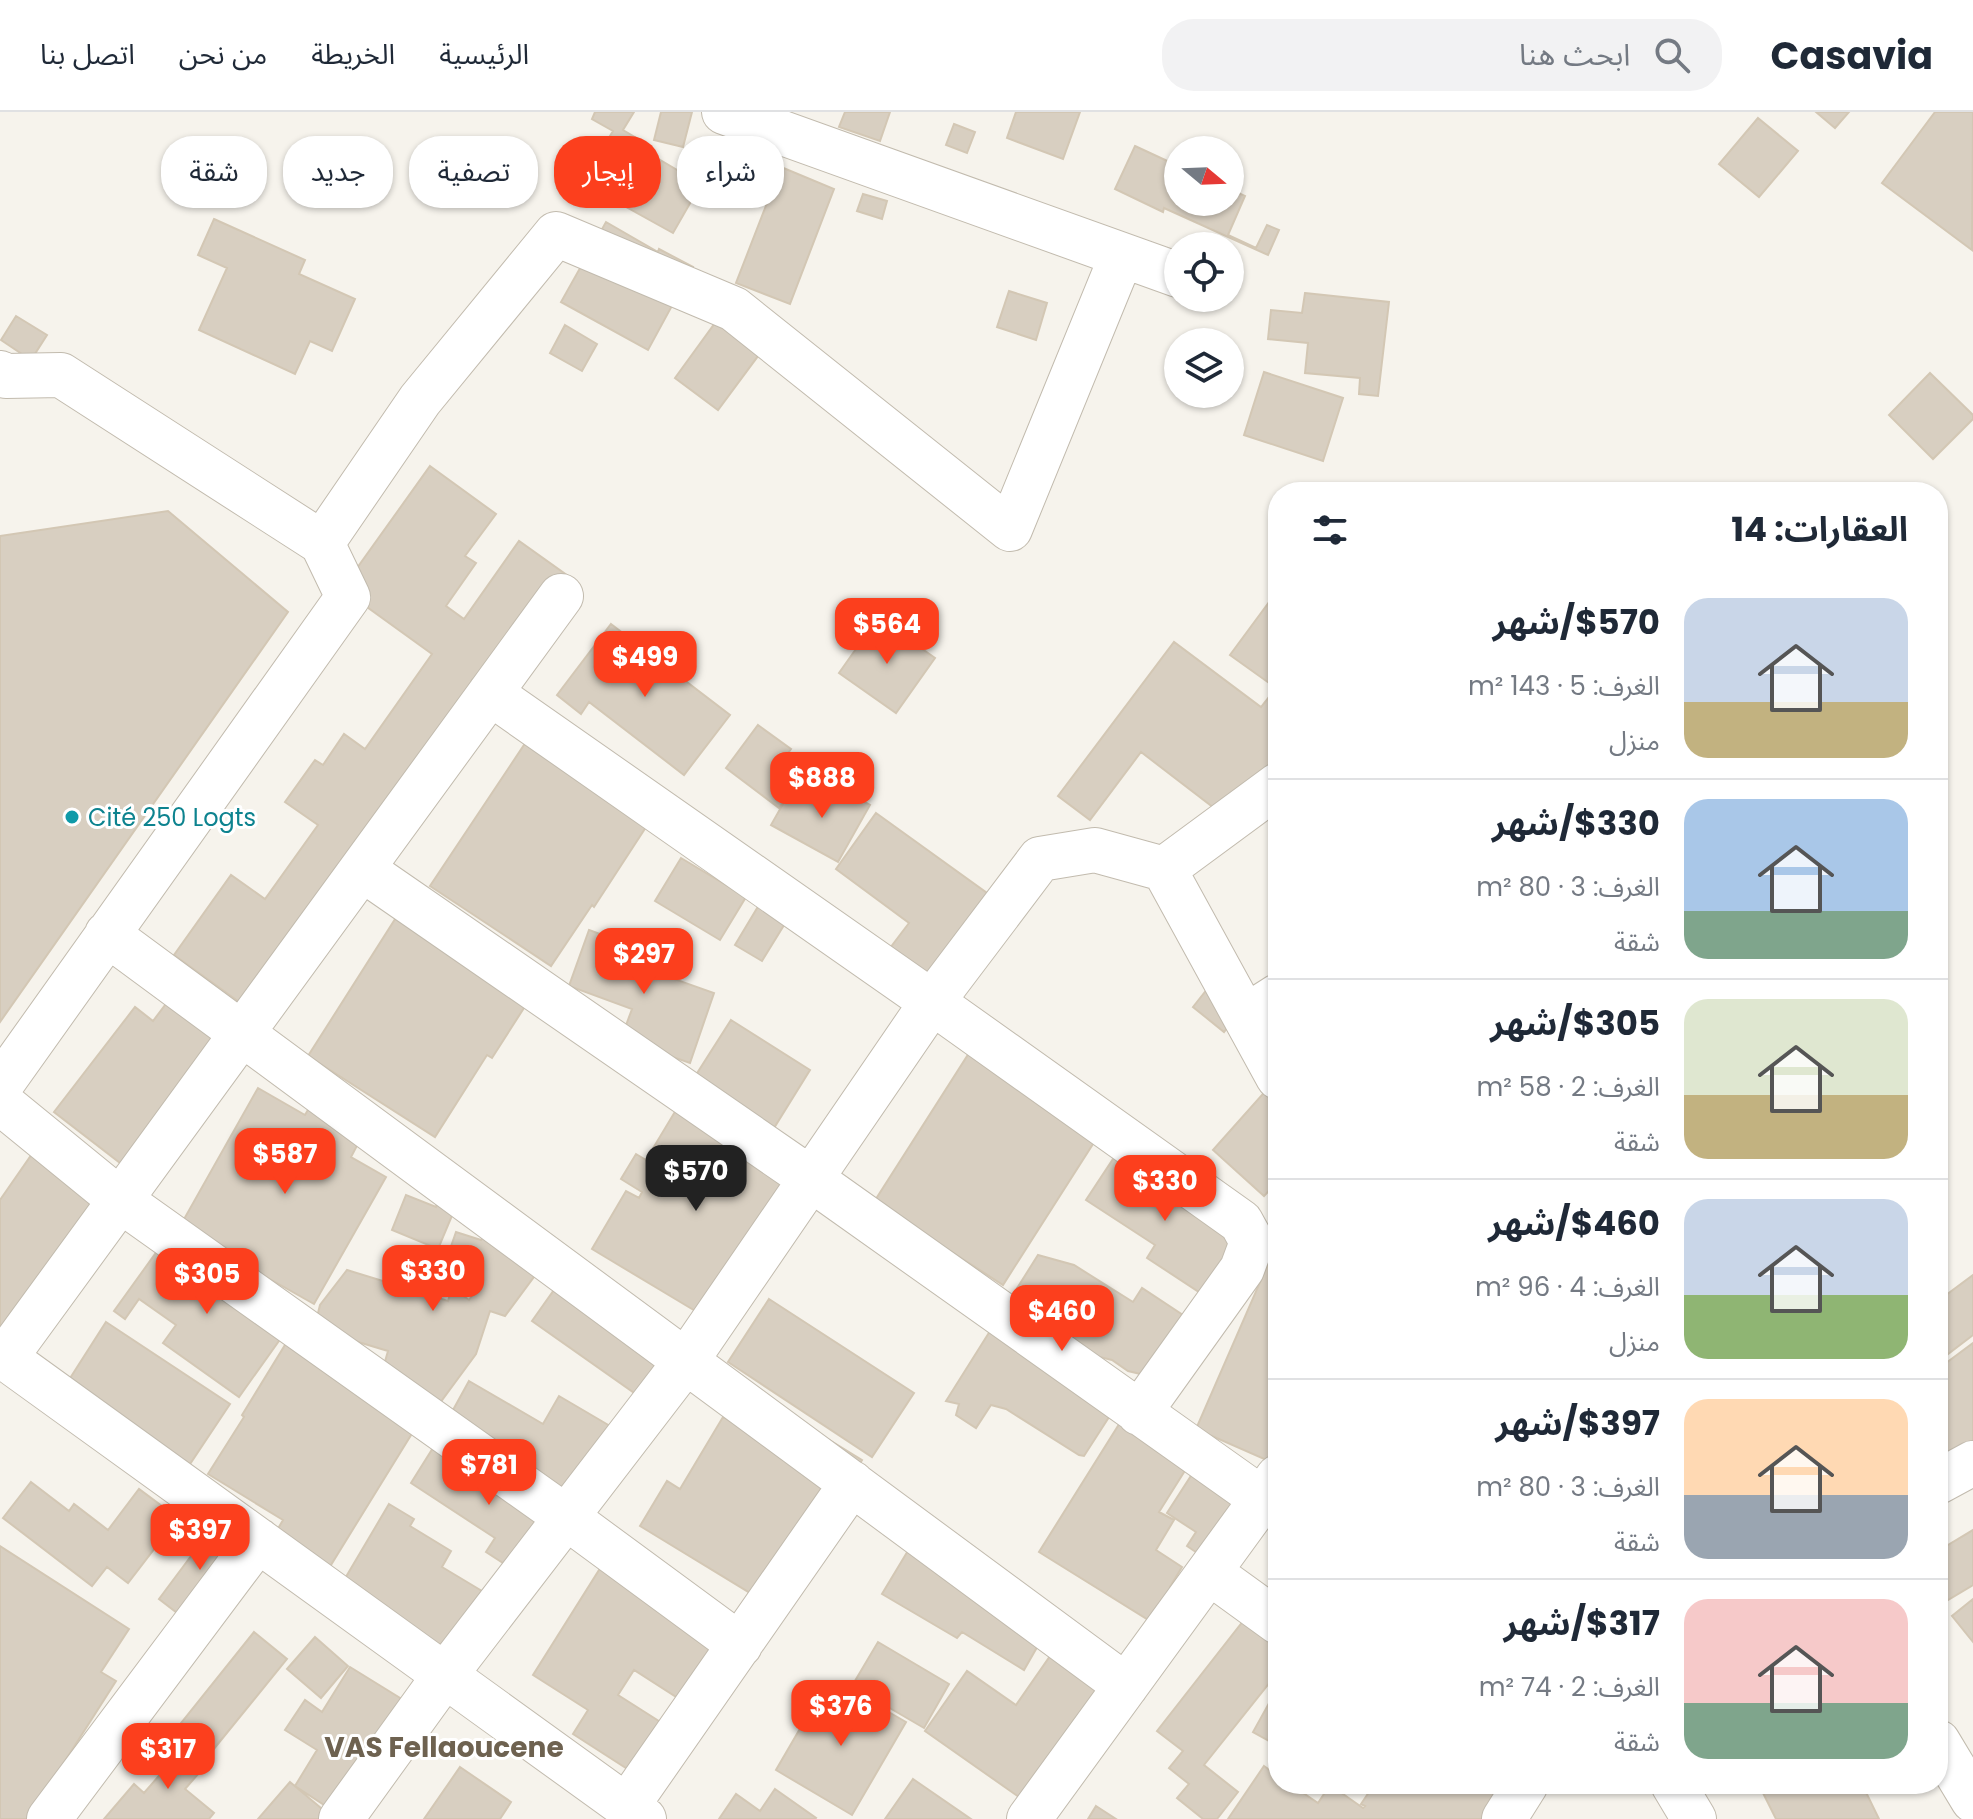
<!DOCTYPE html>
<html lang="ar">
<meta charset="utf-8">
<style>
:root{--surface:#fff;--page:#f2f2f3;--text:#1f2937;--muted:#747a83;--line:#e0e1e3;--accent:#fc3f1d}
body{margin:0;font-family:Poppins,"Noto Sans Arabic",sans-serif;background:var(--page);color:var(--text);direction:rtl;height:100vh;display:flex;flex-direction:column;font-size:30px;white-space:nowrap}
*{box-sizing:border-box;margin:0}
p{font-size:26px;color:var(--muted)}
.icon{flex:none;width:44px;height:44px;fill:none;stroke:currentColor;stroke-width:2;stroke-linecap:round;stroke-linejoin:round}
.map{position:relative;flex:1;overflow:hidden;direction:ltr}
.side{position:absolute;left:1268px;top:370px;width:680px;height:1312px;display:flex;flex-direction:column;background:var(--surface);border-radius:32px;box-shadow:0 2px 6px #0004;direction:rtl}
.side>*{flex:none}
.guide{position:absolute;left:24px;top:24px;width:760px;height:72px;direction:rtl;display:flex;gap:16px}
.needle{width:52px;rotate:109deg}
.tools{position:absolute;left:1164px;top:24px;display:grid;gap:16px}
.tools a{display:grid;place-items:center;width:80px;height:80px;border-radius:50%;background:var(--surface);box-shadow:0 2px 6px #0004;font-size:40px}
.price{position:absolute;translate:-50% -68px;padding:0 18px;border-radius:16px;background:var(--accent);color:#fff;font-size:26px;line-height:52px;filter:drop-shadow(0 2px 4px #0008)}
.price::after{content:'';position:absolute;left:50%;top:48px;width:24px;height:18px;margin-left:-12px;background:inherit;clip-path:polygon(0 0,100% 0,50% 100%)}
.price.on{background:#222;color:#fff}
ul{padding:0;list-style:none}
li{display:flex;align-items:center;gap:24px;height:200px;padding:0 40px}
li+li{border-top:2px solid var(--line)}
li span{display:grid;place-items:center;flex:none;width:224px;height:160px;border-radius:24px;color:#555}
li>.icon{margin-inline-start:auto}
span .icon{width:96px;height:96px;fill:#fffc;stroke-width:1}
li b{font-size:34px}
h2{display:flex;justify-content:space-between;align-items:center;height:96px;padding:0 40px;font-size:34px}
.pill{padding:0 28px;border-radius:32px;background:var(--surface);box-shadow:0 2px 6px #0004;font-size:28px;line-height:72px}
.pill.on{background:var(--accent);color:#fff}
header{display:flex;align-items:center;gap:48px;box-sizing:border-box;height:112px;padding:0 40px;background:var(--surface);border-bottom:2px solid var(--line)}
header strong{font-size:38px}
nav{display:flex;gap:44px;margin-inline-start:auto;font-size:28px}
.search{width:560px;height:72px;background:var(--page);display:flex;align-items:center;gap:20px;box-sizing:border-box;padding:0 28px;border-radius:32px;color:var(--muted);font-size:30px}
.map>svg:first-child{display:block}
.building{fill:#d8cfc1;stroke:#d3c7b4;stroke-width:2}
.lines{fill:none;stroke-linecap:round;stroke-linejoin:round}
.street-casing{stroke:#c2bbae;stroke-width:46}
.street{stroke:#fff;stroke-width:44}
.culture-dot{fill:#0f9aa8;stroke:#fff;stroke-width:3}
.labels{text-anchor:middle;dominant-baseline:central;stroke-width:6;stroke-linejoin:round;paint-order:stroke}
.culture-label{font-size:24px;fill:#0d838f;stroke:#fff;text-anchor:start}
.quarter-label{font-size:28px;font-weight:bold;fill:#6e6250;stroke:#fff}
</style>
<header>
<strong>Casavia</strong>
<div class="search"><svg class="icon" aria-label="search" viewBox="0 0 24 24"><circle cx="10" cy="10" r="6"/><path d="M15 15l6 6"/></svg>ابحث هنا</div>
<nav><a>الرئيسية</a><a>الخريطة</a><a>من نحن</a><a>اتصل بنا</a></nav>
</header>
<div class="map">
<svg width="1973" height="1707" viewBox="0 0 1973 1707">
<rect width="100%" height="100%" fill="#f6f3ec"/>
<path class="building" d="M595 0H634L623 18 648 33 645 39 701 72 673 121 612 87 635 46 607 29 613 19 592 7Z
M661 0H692L683 35 654 28Z
M845 0H890L880 29 839 15Z
M1016 0H1080L1063 47 1007 26Z
M1816 0H1849L1835 16Z
M1935 0H1973L1972 138 1882 71Z
M1758 6 1798 39 1759 85 1719 52Z
M954 12 975 20 967 41 946 33Z
M1135 34 1178 54V90H1230V77L1245 84 1228 123 1256 136 1267 113 1279 118 1268 143 1164 96 1163 100 1115 77Z
M738 38 758 39 756 86 734 84Z
M781 55 834 77 790 192 736 171Z
M863 82 887 89 882 107 857 99Z
M214 107 305 148 299 162 355 187 332 239 310 229 295 262 199 218 227 156 198 143Z
M606 110 658 140 659 137 693 155 648 238 561 190Z
M1009 179 1047 191 1036 228 997 215Z
M1305 181 1389 190 1378 284 1359 282 1360 266 1305 261 1308 231 1268 227 1271 198 1302 201Z
M723 200 767 232 718 298 675 266Z
M16 204 47 223 31 248 1 228Z
M565 213 597 232 582 259 550 241Z
M1264 260 1343 286 1323 349 1244 323Z
M1930 261 1973 303V307L1933 347 1889 303Z
M430 354 496 402 465 444 476 451 446 494 464 507 519 429 578 471 264 908 174 843 231 763 265 787 318 713 285 690 315 648 323 653 344 622 365 637 432 542 342 477Z
M168 399 288 500 0 910V424Z
M1272 486 1278 490V654L1235 712 1141 640 1090 708 1058 684 1174 530 1261 595 1276 576 1230 543Z
M878 506 935 546 896 601 839 561Z
M611 512 730 603 684 663 589 590 581 602 557 583Z
M758 613 791 637 775 659 795 674 779 696 726 656Z
M526 630 648 712 594 795 592 793 551 854 430 774Z
M828 670 870 693 838 750 771 713 792 676 817 690Z
M876 701 994 786 932 872 887 840 909 811 836 757Z
M681 746 746 785 720 828 655 789Z
M762 788 789 805 762 849 735 833Z
M406 790 538 874 492 946 487 943 435 1025 308 944Z
M589 818 663 845 657 861 714 881 690 951 621 927 632 897 569 874Z
M1216 866 1247 891 1224 920 1193 895Z
M175 880 240 930 137 1064 54 1000 135 895 153 909Z
M731 908 810 958 774 1016 694 966Z
M971 938 1100 1021 1003 1173 874 1090Z
M1278 965V1069L1264 1084 1213 1038Z
M258 976 305 1003 309 996 361 1026 351 1045 386 1065 314 1192 179 1116Z
M679 993 803 1067 712 1209 592 1137 626 1079 639 1086 642 1080 621 1067 636 1042 646 1048Z
M1117 1041 1241 1122 1202 1182 1147 1146 1155 1133 1086 1088Z
M32 1042 114 1099 0 1221V1088Z
M442 1080 459 1087 438 1137 392 1118 406 1083 436 1095Z
M491 1115 548 1146 505 1204 490 1199 476 1242 434 1299 382 1260 388 1239 345 1226 317 1205 320 1193 347 1158 448 1189 451 1179 423 1159 436 1163 469 1188 479 1174 446 1149 456 1120 481 1128Z
M168 1124 291 1212 239 1285 163 1231 176 1213 139 1187 125 1207 114 1199Z
M1278 1129V1353L1196 1317Z
M1038 1143 1074 1153 1133 1190 1142 1176 1183 1203 1145 1263 1128 1259 1112 1248 1088 1242 1120 1288 1084 1344 1079 1343 1006 1297 991 1293 976 1316 956 1303 959 1292 946 1289Z
M566 1161 684 1244 650 1292 532 1209Z
M1973 1163V1223L1948 1242 1938 1229V1189Z
M769 1187 914 1281 872 1345 728 1250Z
M106 1210 230 1292 190 1352 67 1271Z
M293 1220 424 1302 326 1461 272 1427 283 1408 208 1362 244 1305 242 1303Z
M1973 1231V1353L1938 1379V1257Z
M469 1269 543 1312 559 1284 622 1321 583 1388 447 1309Z
M748 1278 862 1348 773 1495 640 1414 667 1369 680 1377 723 1305 730 1309Z
M1128 1298 1196 1341 1159 1400 1174 1408 1156 1438 1182 1455 1170 1475 1184 1483 1163 1517 1039 1440Z
M438 1328 563 1409 526 1466 486 1440 495 1426 411 1371Z
M1198 1353 1253 1391 1206 1447 1187 1434 1196 1420 1167 1401Z
M31 1370 69 1399 74 1392 108 1418 139 1377 178 1406 128 1471 107 1455 92 1474 3 1406Z
M389 1392 414 1407 410 1414 451 1439 442 1455 497 1488 463 1547 340 1475Z
M215 1412 241 1432 185 1507 159 1487Z
M1973 1418V1473L1938 1494V1439Z
M915 1427 1052 1509 1024 1558 962 1520 957 1526 882 1482Z
M0 1434 129 1517 101 1560 116 1569 28 1707H0Z
M606 1447 737 1530 695 1597 634 1558 618 1583 673 1618 643 1667 573 1622 588 1598 533 1563Z
M1262 1485 1278 1498V1560L1204 1653 1238 1680 1217 1707H1203L1177 1686 1189 1672 1169 1656 1183 1639 1157 1619Z
M1973 1487V1530L1952 1504Z
M254 1520 287 1547 213 1638 181 1611Z
M1064 1524 1126 1567 1036 1697 925 1619 967 1559 1016 1593Z
M315 1525 348 1554 321 1586 287 1557Z
M878 1530 949 1572 924 1616 852 1574Z
M350 1555 405 1589 335 1700 295 1674 317 1638 285 1618 305 1588 322 1600Z
M840 1572 906 1610 852 1703 776 1658 815 1591 825 1597Z
M1278 1575V1634L1253 1620Z
M191 1627 213 1645 185 1677 214 1701 209 1707H104L134 1672 144 1681Z
M1264 1654 1278 1664V1672H1290L1318 1691 1330 1673 1363 1696 1365 1694 1361 1692 1371 1677 1364 1672H1512L1511 1707H1228Z
M460 1655 511 1690 500 1707H424Z
M913 1667 971 1707H885Z
M290 1670 334 1707H258Z
M1776 1672H1862L1879 1707H1776L1762 1679Z
M775 1677 816 1706 815 1707H719L736 1682 760 1699Z
M1096 1694 1116 1707H1088Z"/>
<g class="lines">
<defs>
<path id="street" d="M724 0 1178 163
M0 261 6 264 61 263 322 431
M490 581 932 890 1241 1110 1252 1130 1242 1157 1139 1301
M362 757 811 1067 1262 1387
M1164 757 1278 673
M107 822 1126 1574
M1245 905 1278 884
M0 974 348 485 322 431 420 288 556 122 734 197 1010 417 1122 143
M0 990 120 1088 566 1405 740 1533
M0 1242 644 1707
M5 1246 561 484
M1938 1370 1973 1351
M1209 1460 1278 1510
M1938 1630 1973 1688
M1673 1672 1694 1707
M627 1694 852 1371
M49 1707 258 1428
M341 1707 445 1563 686 1249 932 890 1040 747 1095 738 1164 757 1278 965
M1029 1707 1278 1365
M1504 1707 1526 1672"/>
</defs>
<use href="#street" class="street-casing"/>
<use href="#street" class="street"/>
</g>
<circle class="culture-dot" cx="72" cy="705" r="8"/>
<g class="labels">
<g class="culture-label">
<text x="88" y="705">Cité 250 Logts</text>
</g>
<g class="quarter-label">
<text x="444" y="1635">VAS Fellaoucene</text>
</g>
</g>
</svg>
<div class="tools">
<a><svg class="needle" viewBox="-14 -14 28 28"><path d="M0-13l5 13h-10z" fill="#e53935"/><path d="M0 13l5-13h-10z" fill="#747a83"/></svg></a>
<a><svg class="icon" aria-label="locate" viewBox="0 0 24 24"><circle cx="12" cy="12" r="6"/><path d="M12 2v4M12 18v4M2 12h4M18 12h4"/></svg></a>
<a><svg class="icon" aria-label="layers" viewBox="0 0 24 24"><path d="M12 4l9 5-9 5-9-5zM3 14l9 5 9-5"/></svg></a>
</div>
<b class="price" style="left:887px;top:554px">$564</b>
<b class="price" style="left:645px;top:587px">$499</b>
<b class="price" style="left:822px;top:708px">$888</b>
<b class="price" style="left:644px;top:884px">$297</b>
<b class="price" style="left:285px;top:1084px">$587</b>
<b class="price on" style="left:696px;top:1101px">$570</b>
<b class="price" style="left:1165px;top:1111px">$330</b>
<b class="price" style="left:433px;top:1201px">$330</b>
<b class="price" style="left:207px;top:1204px">$305</b>
<b class="price" style="left:1062px;top:1241px">$460</b>
<b class="price" style="left:489px;top:1395px">$781</b>
<b class="price" style="left:200px;top:1460px">$397</b>
<b class="price" style="left:841px;top:1636px">$376</b>
<b class="price" style="left:168px;top:1679px">$317</b>
<div class="guide">
<a class="pill">شراء</a>
<a class="pill on">إيجار</a>
<a class="pill">تصفية</a>
<a class="pill">جديد</a>
<a class="pill">شقة</a>
</div>
<section class="side">
<h2>العقارات: 14<svg class="icon" aria-label="filters" viewBox="0 0 24 24"><path d="M4 7h16M4 17h16"/><circle cx="9" cy="7" r="2"/><circle cx="15" cy="17" r="2"/></svg></h2>
<ul>
<li><span style="background:linear-gradient(#c9d6e8 65%,#c2b280 0)"><svg class="icon" aria-label="home" viewBox="0 0 24 24"><path d="M3 11l9-7 9 7M6 9v11h12V9"/></svg></span><div><b>$570/شهر</b><p>الغرف: 5 · 143 m²</p><p>منزل</p></div></li>
<li><span style="background:linear-gradient(#a9c7e8 70%,#7fa58c 0)"><svg class="icon" aria-label="home" viewBox="0 0 24 24"><path d="M3 11l9-7 9 7M6 9v11h12V9"/></svg></span><div><b>$330/شهر</b><p>الغرف: 3 · 80 m²</p><p>شقة</p></div></li>
<li><span style="background:linear-gradient(#dfe7d0 60%,#c2b280 0)"><svg class="icon" aria-label="home" viewBox="0 0 24 24"><path d="M3 11l9-7 9 7M6 9v11h12V9"/></svg></span><div><b>$305/شهر</b><p>الغرف: 2 · 58 m²</p><p>شقة</p></div></li>
<li><span style="background:linear-gradient(#c9d6e8 60%,#8fb573 0)"><svg class="icon" aria-label="home" viewBox="0 0 24 24"><path d="M3 11l9-7 9 7M6 9v11h12V9"/></svg></span><div><b>$460/شهر</b><p>الغرف: 4 · 96 m²</p><p>منزل</p></div></li>
<li><span style="background:linear-gradient(#ffd9b3 60%,#9aa5b1 0)"><svg class="icon" aria-label="home" viewBox="0 0 24 24"><path d="M3 11l9-7 9 7M6 9v11h12V9"/></svg></span><div><b>$397/شهر</b><p>الغرف: 3 · 80 m²</p><p>شقة</p></div></li>
<li><span style="background:linear-gradient(#f6c9c9 65%,#7fa58c 0)"><svg class="icon" aria-label="home" viewBox="0 0 24 24"><path d="M3 11l9-7 9 7M6 9v11h12V9"/></svg></span><div><b>$317/شهر</b><p>الغرف: 2 · 74 m²</p><p>شقة</p></div></li>
</ul>
</section>
</div>
